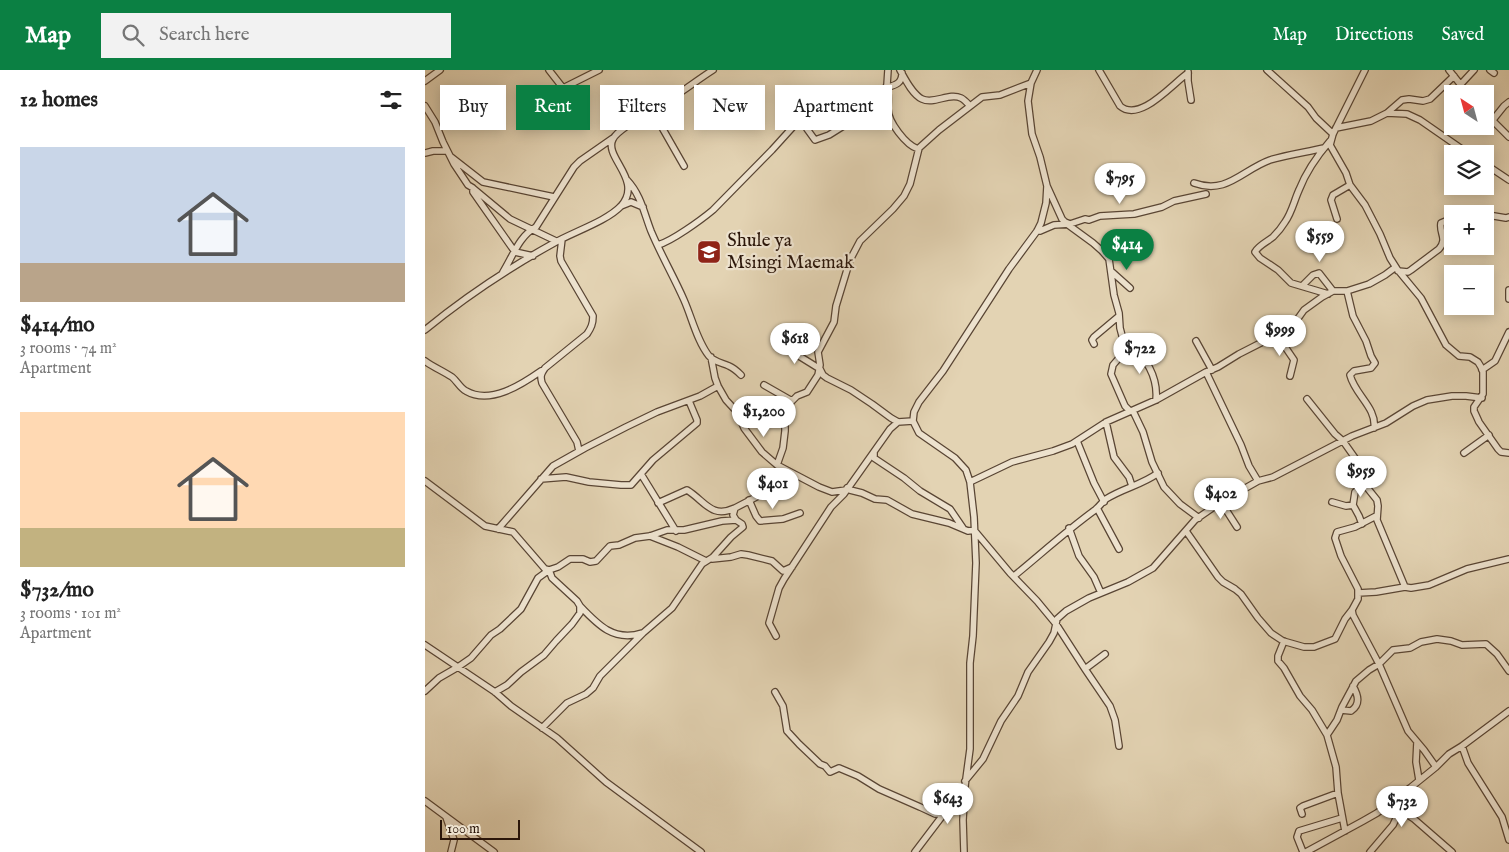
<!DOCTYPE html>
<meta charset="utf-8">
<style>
:root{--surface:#fff;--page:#f2f2f2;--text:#222;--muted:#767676;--accent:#0b8043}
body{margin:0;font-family:"IM FELL English",serif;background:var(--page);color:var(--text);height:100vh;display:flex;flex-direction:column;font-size:19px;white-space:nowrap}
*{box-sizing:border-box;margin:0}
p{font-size:16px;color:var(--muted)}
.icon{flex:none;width:28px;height:28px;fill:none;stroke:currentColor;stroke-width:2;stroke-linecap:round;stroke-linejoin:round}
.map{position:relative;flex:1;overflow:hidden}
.details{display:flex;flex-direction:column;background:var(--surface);width:425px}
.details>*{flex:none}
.guide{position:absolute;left:15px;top:15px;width:475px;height:45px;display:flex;gap:10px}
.needle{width:32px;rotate:324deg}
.tools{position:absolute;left:1019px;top:15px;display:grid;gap:10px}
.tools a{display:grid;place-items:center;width:50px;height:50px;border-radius:0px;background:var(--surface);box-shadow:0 2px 12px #0003;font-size:25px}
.scale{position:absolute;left:15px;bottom:12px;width:80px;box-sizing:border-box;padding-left:5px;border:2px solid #2b160a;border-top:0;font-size:14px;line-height:18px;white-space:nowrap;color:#2b160a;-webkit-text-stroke:4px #ede2ce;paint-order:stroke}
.price{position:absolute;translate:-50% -42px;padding:0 11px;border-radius:18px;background:#fff;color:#222;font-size:16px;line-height:32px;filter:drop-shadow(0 1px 2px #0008)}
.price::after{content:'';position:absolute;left:50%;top:30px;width:15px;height:11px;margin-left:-8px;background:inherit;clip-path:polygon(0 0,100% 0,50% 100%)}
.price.on{background:var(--accent);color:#fff}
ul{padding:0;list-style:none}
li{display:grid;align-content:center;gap:10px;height:265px;padding:0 20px}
li span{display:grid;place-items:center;height:155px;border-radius:0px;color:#555}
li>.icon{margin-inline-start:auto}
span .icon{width:90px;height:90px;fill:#fffc;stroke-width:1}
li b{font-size:21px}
h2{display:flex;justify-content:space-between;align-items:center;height:60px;padding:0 20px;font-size:21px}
.pill{padding:0 18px;border-radius:0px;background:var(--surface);box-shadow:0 2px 12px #0003;font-size:18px;line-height:45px}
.pill.on{background:var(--accent);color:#fff}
header{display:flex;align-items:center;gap:30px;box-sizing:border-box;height:70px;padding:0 25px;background:var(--accent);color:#fff}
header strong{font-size:24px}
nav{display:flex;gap:28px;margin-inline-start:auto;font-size:18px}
.search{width:350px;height:45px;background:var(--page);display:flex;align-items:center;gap:12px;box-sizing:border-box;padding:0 18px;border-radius:0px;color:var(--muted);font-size:19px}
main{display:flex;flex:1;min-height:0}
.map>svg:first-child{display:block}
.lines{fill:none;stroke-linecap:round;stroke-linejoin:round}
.minor-casing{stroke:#594534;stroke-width:8}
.minor{stroke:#ede2ce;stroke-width:5.5}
.labels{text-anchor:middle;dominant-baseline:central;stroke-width:4.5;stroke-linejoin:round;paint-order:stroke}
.poi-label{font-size:19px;fill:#2b160a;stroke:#ede2ce;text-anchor:start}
</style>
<header>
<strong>Map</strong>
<div class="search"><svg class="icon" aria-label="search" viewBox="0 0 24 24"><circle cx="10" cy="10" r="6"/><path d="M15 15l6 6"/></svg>Search here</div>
<nav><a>Map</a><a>Directions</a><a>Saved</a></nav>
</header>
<main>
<section class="details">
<h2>12 homes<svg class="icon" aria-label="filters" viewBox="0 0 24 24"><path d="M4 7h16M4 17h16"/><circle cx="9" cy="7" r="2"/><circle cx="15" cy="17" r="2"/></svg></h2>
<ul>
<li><span style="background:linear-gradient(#c9d6e8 75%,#b9a48a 0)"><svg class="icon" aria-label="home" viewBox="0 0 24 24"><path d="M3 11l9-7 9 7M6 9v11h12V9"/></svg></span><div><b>$414/mo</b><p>3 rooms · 74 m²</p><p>Apartment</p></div></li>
<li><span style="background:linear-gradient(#ffd9b3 75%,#c2b280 0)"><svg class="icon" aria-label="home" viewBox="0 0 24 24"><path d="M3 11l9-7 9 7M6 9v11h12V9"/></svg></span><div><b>$732/mo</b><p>3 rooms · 101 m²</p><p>Apartment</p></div></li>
</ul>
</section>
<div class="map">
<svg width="1084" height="782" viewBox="0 0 1084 782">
<rect width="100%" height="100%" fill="#e3d3b3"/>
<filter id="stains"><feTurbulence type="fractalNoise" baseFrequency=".004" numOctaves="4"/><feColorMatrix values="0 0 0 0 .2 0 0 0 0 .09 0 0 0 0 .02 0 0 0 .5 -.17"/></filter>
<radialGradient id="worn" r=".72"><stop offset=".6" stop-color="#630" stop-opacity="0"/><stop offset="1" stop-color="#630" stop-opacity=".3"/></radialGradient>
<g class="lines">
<defs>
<path id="minor" d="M124 0 138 18 174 0
M475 0C480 9 487 24 497 29 509 35 524 22 536 28 540 30 543 34 545 36
M674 0 695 36C715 53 747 14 763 3
M842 0 883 37 891 48 908 64
M940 0 908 64 905 75 921 103 925 115 940 135 955 164 965 188 972 199 996 228 1021 275 1034 286 1045 287 1053 292 1056 297 1058 302V324L1049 337V341L1054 352 1073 379 1076 382 1084 383
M1024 0 1043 24
M1065 0 1069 3
M763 2V11L766 30
M0 11 15 0
M1036 14 1049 0
M462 16C464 24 463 31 463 39 463 52 481 75 493 79
M463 17C471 15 477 13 477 3
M0 36 10 52 18 72 29 94 43 115 48 118V122L90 182 108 186
M227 40 259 96
M962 43 977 30 984 29 998 31 1005 29 1029 6
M1060 43 1084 67
M1067 51 1079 36 1084 32
M911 58 946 51 962 43 982 44 995 50 1044 84
M0 83 8 81H22
M26 87 58 112 129 127
M1060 94 1084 110
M202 110C216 125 219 143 226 161 236 185 249 207 259 230 267 248 272 271 284 286 289 292 298 293 304 296 309 298 313 302 316 305
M769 113C802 125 817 100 845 90 861 85 882 82 899 78
M622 116 637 149 640 152 645 154
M49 119 85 149 131 171
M196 136 206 132 218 137
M1057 144 1081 148 1084 147
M912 149 906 130 908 125 925 115
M642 154 668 173 677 181 684 189 689 225 694 243 695 258 700 277 694 288 688 295 686 304 700 336 705 341
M612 161H615L629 155 645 154 660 149 664 150 675 146 709 144 737 137 749 131 781 124
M137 169 135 186 136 191 168 246C168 254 166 258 162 264L120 298C116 304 115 306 117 313L152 372 154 381
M233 175C247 171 276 150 288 140L347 80 376 48H379L383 50 382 59 390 70 404 65 420 55 431 38 460 19 462 15 463 0
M686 201 705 218
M973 201 983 202 986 200 1014 179C1023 168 1014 164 1016 153L1028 148
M78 202C88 186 94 166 111 157L149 97 155 91 188 68
M877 216 888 205 894 203 908 221
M1084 220V229
M922 221 928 246 941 271 946 286 950 293 946 298 929 301 925 305C930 325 952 338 949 358
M903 224 866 213 853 200 835 188 830 182C834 175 842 172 848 167 852 163 857 157 860 152 867 142 869 131 874 120 881 102 892 86 905 71
M0 260C40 227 84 198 129 173 148 162 182 151 196 136 219 110 178 87 188 69 193 58 235 36 247 28 261 19 274 9 288 0
M852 265 869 290 865 306
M771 271 787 300
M358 274 366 281 395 299 398 305 402 308 426 320 447 334 466 348 473 352
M669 274 667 270 669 267 694 246
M700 277C722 282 733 310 731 330
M286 287 290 308 293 316 301 330 312 342 319 358 337 382 352 395 394 417 407 422 421 420
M0 291C8 297 18 301 27 307 32 311 35 318 41 321 65 335 96 315 116 301
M1057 300 1070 291 1084 262
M781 302 816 375 824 396 833 411
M339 315 367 331
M882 329 910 364 918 371 930 388 933 404 936 410 952 430 953 436 952 450 980 517
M708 341 718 362 727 392 739 417 755 434 774 448
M681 352 689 387 704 407 707 416
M652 371 669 413 679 432
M449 382V388L479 408 495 421 525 439 538 458
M1039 383 1064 365
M352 395 358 378 360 361V341L365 333 372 326 382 322 393 305 395 295 393 282 409 252 411 236 425 190 435 171 468 139 479 126 485 114 494 78 514 60 557 27 575 25 606 13
M216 404 251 461
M116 409 141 407 164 412 196 415H206L228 390 272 353V350L264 331
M0 411 60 456 88 462 120 499 124 500 127 508 152 531 155 536V543L147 554 131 571 119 585 96 602 82 615 70 622
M545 412 587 392 628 381 647 374 681 352 731 330 781 302 793 297 814 284 861 260 869 254 879 240 897 227 908 221H922L944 214 960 205 968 199 971 198
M422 418 425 420 437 423 450 429 462 430 487 444 524 453 543 461 549 460 585 503 612 531 631 554 660 599 685 636 690 650 694 676
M324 430 331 446 335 451 358 449 375 443
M796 432 812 457
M907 432 921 436 928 435 934 446 937 454
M233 433 262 420C280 431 286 449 310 438
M928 435 930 422 940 415
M672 438 694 479
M951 446 930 457 912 462 910 468 916 486 933 519V529L927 540 928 545 954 594 983 661 999 680 1011 697
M644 458 654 486 669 507 676 523
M73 459 128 396 160 378 201 357 232 342 275 326 293 316
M761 461 793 507 798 512 810 519 816 524 833 548 846 563 858 571 879 577H889L910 569 920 549 927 540
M225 466 253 477 281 491
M287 489 306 487 316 484 323 485 347 491 358 501 367 497
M589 506C616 484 641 461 670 440 674 437 677 432 681 429 698 418 717 415 733 403
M933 523 951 522 980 517 986 518 1004 515 1042 499 1084 489
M155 536C173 555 189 572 217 563
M351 566 344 553 354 518 359 509 406 437 419 424 465 359 473 352 488 351
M859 571 853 586V591L859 598 875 626 887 640 902 665 911 697 913 723 920 761
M0 575 70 622 86 636 132 668 181 712 276 782
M660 599 680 584
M0 621 14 608 33 597 46 588 66 565 75 559 96 539 113 508 124 500 133 497 145 489H158L165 492 171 491 185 476 194 475 210 468 225 466 242 460H259L297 451 311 450
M350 622 358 636 362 661 374 674 395 694 400 696 405 702 414 698 433 706 454 719 495 737 510 744H518
M916 640 926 641C936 634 933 625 928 616
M117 658 142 633 161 624 168 618 175 606 218 563 247 538 277 494 288 487 306 467 318 457 317 454 311 450 308 445 310 438 335 425 345 412
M902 665 912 650 917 637 931 611 944 600 954 594 968 580 985 578 996 572 1012 569 1026 571 1037 575 1061 574 1072 584 1084 601
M992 672 991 692 994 710
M1037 676 1043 693 1077 747 1084 770
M540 711 558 689 576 651 593 626 603 602 624 572 629 563 632 549 641 541 664 528 703 512 728 498 770 450 796 432 833 411 848 407 927 366 961 353 988 336 1002 330 1027 326H1041L1057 328
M0 731 69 782
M975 740 989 749 1027 782
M877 744 875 738 878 736 913 723
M21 747 29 770 26 782
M490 782 540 716
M539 782 538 750 540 716 545 679V593L548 566 551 493 549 447 545 412 541 400 530 388 494 363 488 351 489 342 494 332 518 301 584 199 612 161 616 153 621 133 622 116 615 87 607 64 603 31 606 13 612 0
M878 782 872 767 874 761 917 748
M881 782 938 751 952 743 985 718 1011 697 1024 684 1037 676 1084 641
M945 782 968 755 985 719"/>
</defs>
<use href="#minor" class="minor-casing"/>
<use href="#minor" class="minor"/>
</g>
<defs>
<symbol id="school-square" viewBox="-11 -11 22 22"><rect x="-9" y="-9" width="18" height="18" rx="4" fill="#8f2418" stroke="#ede2ce"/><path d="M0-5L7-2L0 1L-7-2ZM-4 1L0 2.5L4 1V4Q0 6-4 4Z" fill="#fff"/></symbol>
</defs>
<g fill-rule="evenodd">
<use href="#school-square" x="270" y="168" width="28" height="28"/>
</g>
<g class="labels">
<g class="poi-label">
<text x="302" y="171">Shule ya<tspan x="302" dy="22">Msingi Maemak</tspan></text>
</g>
</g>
<rect width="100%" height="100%" filter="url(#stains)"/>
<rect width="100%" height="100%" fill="url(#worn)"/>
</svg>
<div class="tools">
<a><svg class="needle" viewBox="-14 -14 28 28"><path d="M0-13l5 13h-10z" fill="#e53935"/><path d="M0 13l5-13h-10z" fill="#767676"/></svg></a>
<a><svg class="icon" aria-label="layers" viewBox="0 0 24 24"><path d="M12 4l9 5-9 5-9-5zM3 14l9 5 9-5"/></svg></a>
<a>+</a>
<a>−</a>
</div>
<div class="scale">100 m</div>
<b class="price" style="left:695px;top:135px">$795</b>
<b class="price" style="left:895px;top:193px">$559</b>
<b class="price on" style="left:702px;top:201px">$414</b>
<b class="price" style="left:855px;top:287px">$999</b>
<b class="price" style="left:370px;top:295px">$618</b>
<b class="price" style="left:715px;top:305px">$722</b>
<b class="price" style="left:339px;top:368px">$1,200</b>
<b class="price" style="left:936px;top:428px">$959</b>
<b class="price" style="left:348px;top:440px">$401</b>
<b class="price" style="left:796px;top:450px">$402</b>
<b class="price" style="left:523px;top:755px">$643</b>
<b class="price" style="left:977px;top:758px">$732</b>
<div class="guide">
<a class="pill">Buy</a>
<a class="pill on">Rent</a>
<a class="pill">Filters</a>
<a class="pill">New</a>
<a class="pill">Apartment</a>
</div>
</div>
</main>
